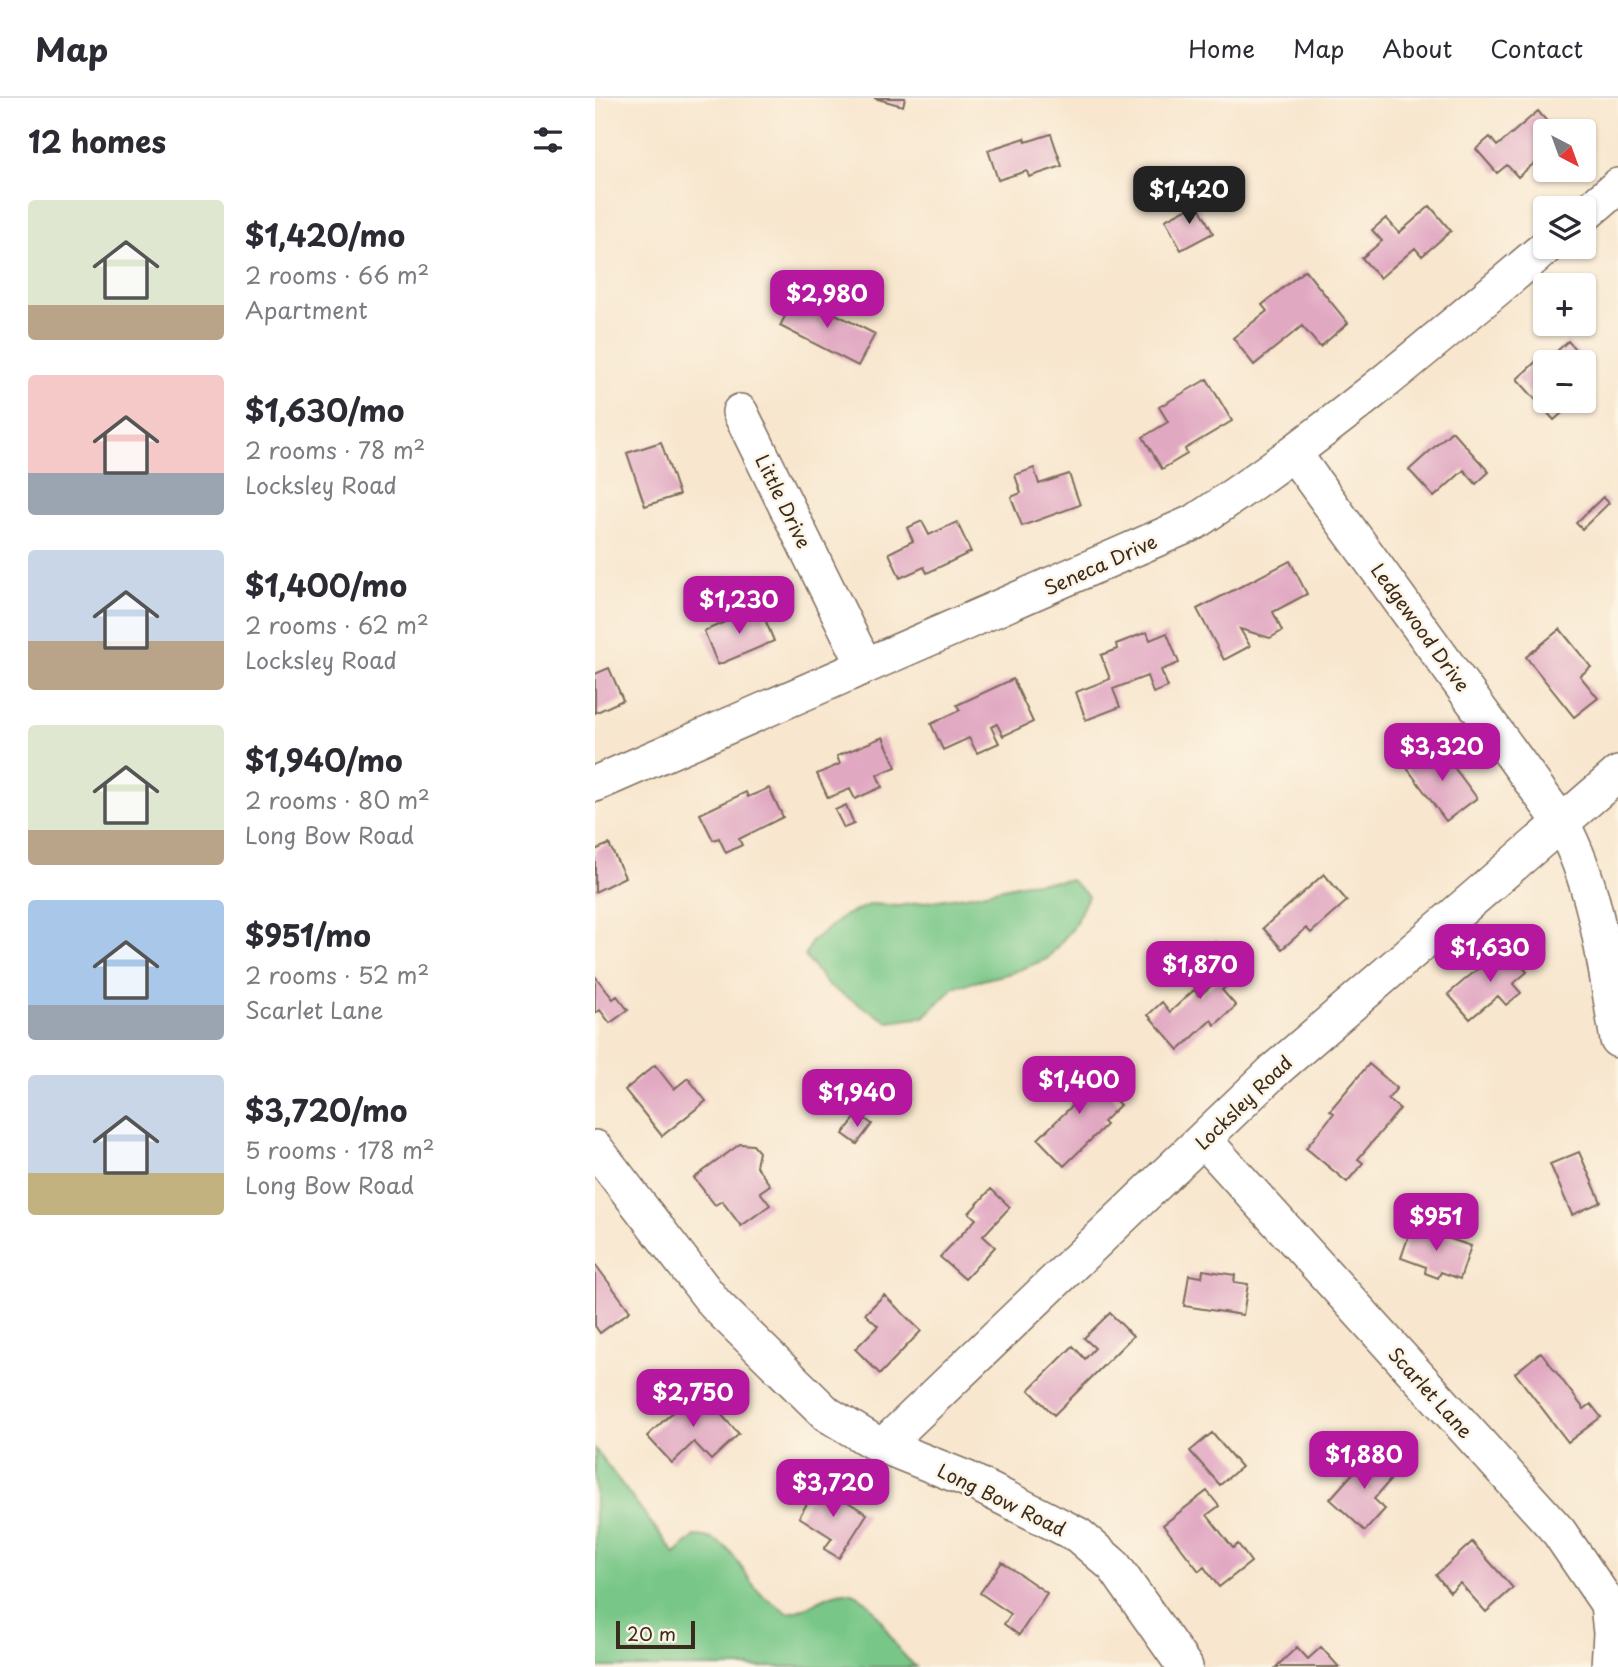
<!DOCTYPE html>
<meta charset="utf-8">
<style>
:root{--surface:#fff;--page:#f2f2f3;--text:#2b2b33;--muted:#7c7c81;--line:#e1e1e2;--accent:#b5179e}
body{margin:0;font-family:"Playpen Sans",sans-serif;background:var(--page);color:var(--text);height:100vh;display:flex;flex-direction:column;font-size:26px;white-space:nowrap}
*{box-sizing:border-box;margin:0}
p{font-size:23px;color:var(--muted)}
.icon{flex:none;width:38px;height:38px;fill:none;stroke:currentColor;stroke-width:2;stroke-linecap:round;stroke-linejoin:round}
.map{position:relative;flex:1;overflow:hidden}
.panel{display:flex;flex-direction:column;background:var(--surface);width:595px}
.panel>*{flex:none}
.needle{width:46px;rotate:139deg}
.controls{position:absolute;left:938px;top:21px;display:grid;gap:14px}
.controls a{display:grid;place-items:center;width:63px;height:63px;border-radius:7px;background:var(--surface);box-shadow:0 2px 5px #0004;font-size:35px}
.scale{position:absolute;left:21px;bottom:18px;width:79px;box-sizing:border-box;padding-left:7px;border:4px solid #3b2a1e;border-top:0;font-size:19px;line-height:24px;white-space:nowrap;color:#3b2a1e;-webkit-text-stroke:5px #fcf5e5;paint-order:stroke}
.price{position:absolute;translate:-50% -60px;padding:0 16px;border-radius:14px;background:var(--accent);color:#fff;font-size:23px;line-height:46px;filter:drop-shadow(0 2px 4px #0008)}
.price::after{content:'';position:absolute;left:50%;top:42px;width:21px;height:16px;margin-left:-10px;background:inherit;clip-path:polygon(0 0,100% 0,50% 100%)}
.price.selected{background:#222;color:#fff}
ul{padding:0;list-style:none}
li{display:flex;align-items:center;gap:21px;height:175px;padding:0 28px}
li span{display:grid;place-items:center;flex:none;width:196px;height:140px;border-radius:7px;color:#555}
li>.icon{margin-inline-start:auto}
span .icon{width:84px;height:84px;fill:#fffc;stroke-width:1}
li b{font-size:30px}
h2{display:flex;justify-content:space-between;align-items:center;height:84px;padding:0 28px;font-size:30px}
header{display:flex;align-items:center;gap:42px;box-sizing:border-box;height:98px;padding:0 35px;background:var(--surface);border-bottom:2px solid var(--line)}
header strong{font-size:33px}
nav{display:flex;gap:38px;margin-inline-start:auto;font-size:24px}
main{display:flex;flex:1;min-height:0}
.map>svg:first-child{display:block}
.green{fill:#79c788;stroke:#5a7853;stroke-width:2}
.building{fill:#e1a8c2}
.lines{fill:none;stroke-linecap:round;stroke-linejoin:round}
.minor-casing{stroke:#7d6c5c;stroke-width:38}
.minor{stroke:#fff;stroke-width:35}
.labels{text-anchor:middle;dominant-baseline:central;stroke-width:5;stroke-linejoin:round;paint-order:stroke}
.street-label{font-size:19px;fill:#3b2a1e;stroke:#fcf5e5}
</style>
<header>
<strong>Map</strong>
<nav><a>Home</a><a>Map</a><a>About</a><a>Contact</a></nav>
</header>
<main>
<section class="panel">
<h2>12 homes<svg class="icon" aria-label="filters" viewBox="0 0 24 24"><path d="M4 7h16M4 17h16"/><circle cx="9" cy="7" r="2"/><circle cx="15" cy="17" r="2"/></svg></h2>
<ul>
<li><span style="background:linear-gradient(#dfe7d0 75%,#b9a48a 0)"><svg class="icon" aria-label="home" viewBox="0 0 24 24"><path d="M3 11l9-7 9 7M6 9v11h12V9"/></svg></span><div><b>$1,420/mo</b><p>2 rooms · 66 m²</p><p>Apartment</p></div></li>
<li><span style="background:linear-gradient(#f6c9c9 70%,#9aa5b1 0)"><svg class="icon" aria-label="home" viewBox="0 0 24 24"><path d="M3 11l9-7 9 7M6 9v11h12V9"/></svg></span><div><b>$1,630/mo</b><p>2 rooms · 78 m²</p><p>Locksley Road</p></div></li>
<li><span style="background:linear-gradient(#c9d6e8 65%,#b9a48a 0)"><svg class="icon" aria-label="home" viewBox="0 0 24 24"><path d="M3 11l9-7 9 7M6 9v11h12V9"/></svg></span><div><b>$1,400/mo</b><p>2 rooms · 62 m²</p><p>Locksley Road</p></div></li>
<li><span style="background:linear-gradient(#dfe7d0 75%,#b9a48a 0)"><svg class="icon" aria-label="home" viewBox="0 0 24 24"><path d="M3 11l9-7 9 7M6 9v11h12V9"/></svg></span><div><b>$1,940/mo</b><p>2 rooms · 80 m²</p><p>Long Bow Road</p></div></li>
<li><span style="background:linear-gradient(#a9c7e8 75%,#9aa5b1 0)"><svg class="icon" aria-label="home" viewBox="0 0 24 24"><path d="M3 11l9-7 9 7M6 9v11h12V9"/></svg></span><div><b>$951/mo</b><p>2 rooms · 52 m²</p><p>Scarlet Lane</p></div></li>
<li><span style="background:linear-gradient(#c9d6e8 70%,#c2b280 0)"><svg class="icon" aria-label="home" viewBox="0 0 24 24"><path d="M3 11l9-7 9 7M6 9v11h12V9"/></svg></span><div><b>$3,720/mo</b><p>5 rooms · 178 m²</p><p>Long Bow Road</p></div></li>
</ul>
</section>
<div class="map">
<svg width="1023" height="1569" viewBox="0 0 1023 1569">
<rect width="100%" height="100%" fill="#fcf5e5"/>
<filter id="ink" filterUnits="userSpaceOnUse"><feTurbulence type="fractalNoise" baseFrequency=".0143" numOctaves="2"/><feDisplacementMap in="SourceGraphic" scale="14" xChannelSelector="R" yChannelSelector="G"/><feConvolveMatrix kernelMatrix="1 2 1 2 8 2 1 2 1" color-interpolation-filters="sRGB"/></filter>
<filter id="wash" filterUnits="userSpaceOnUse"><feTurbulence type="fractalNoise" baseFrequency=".00686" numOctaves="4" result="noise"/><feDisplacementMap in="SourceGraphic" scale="28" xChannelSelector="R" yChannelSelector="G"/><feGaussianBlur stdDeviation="1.57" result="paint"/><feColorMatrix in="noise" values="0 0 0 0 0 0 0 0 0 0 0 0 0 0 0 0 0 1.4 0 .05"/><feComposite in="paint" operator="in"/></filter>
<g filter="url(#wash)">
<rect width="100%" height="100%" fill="#f8e6ce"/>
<path class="green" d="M476 782 493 798 478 830 452 861 416 875 359 889 329 919 294 924 233 888 210 858 217 843 250 817 277 806 303 808 377 797 431 785Z
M0 1351 80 1456 100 1438C139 1439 143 1472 166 1496 174 1503 185 1509 193 1515 214 1512 230 1495 250 1494 276 1494 290 1532 302 1549 307 1556 315 1563 321 1569H0Z"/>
<g id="blocks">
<path class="building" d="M279 0H310L308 8Z
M943 13 960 33H950V56L923 79 912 67 902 75 881 51 895 39 902 48Z
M456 36 467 68 434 79 432 73 403 82 393 52 430 40 431 44Z
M602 105 618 135 586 152 570 122Z
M835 108 856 133 827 158 820 150 785 180 767 160 787 143 777 132 791 120 804 135Z
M710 172 753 225 725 249 707 228 659 267 638 240 672 213 667 207Z
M201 196 280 236 263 268 185 228Z
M973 243 996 269 989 276V264H950V303H981L959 322 922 281 946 259 950 264Z
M612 281 637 323 590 351 592 356 567 371 548 339 573 324 564 309Z
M857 333 894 374 881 386 869 372 839 399 814 372Z
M66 344 84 397 50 408 32 355Z
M439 370 444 386 474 376 485 407 427 428 416 399 426 395 420 377Z
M1008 399 1014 405 987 431 981 425Z
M327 423 334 437 362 424 376 454 332 475 329 469 305 480 294 455 318 443 312 430Z
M695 463 712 496 678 514 687 533 675 540 645 531 655 548 629 562 602 511Z
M165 509 179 543 123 567 109 533Z
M965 531 996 569 985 578 1003 600 979 619 931 559Z
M552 534 555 542 572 535 584 565 566 572 573 589 558 595 552 578 518 591 525 609 491 622 481 594 515 581 506 557 522 551 521 546Z
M14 570 28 602 0 615V576Z
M418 581 438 624 408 638 402 626 396 629 404 645 382 655 374 640 348 652 336 626 365 612 362 607Z
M288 639 301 669 282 677 287 689 260 701 255 691 233 700 222 676 245 666 242 658Z
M843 648 882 700 851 723 812 670Z
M174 690 188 719 144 741 147 747 131 755 124 740 118 742 105 716 151 694 153 699Z
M251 707 259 726 249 730 240 712Z
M14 746 30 779 0 794V752Z
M729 776 752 803 716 835 711 830 687 851 668 830Z
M620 844 647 874 627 892 641 908 620 927 616 922 584 952 553 917 567 904 575 914 599 892 604 898 622 883 601 861Z
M910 848 932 874 918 886 926 895 911 907 903 898 875 921 853 896Z
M0 878 18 901 22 898 33 912 15 925 5 912 0 915Z
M482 963 525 1007 508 1024 511 1027 469 1068 443 1041 485 1000 465 980Z
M774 966 802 990 793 1001 805 1011 763 1061 768 1065 752 1084 711 1050 739 1015 735 1012Z
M60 967 79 991 93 980 111 1003 67 1038 30 992Z
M263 1016 277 1026 262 1046 248 1036Z
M145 1046 158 1047 164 1054 161 1068 175 1087 165 1094 175 1107 146 1128 127 1103 120 1107 99 1080Z
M984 1054 1006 1104 977 1117 955 1066Z
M396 1091 415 1109 388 1138 400 1149 370 1181 345 1159 381 1121 374 1115Z
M817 1128 876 1148 865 1181 846 1174 843 1180 830 1175 831 1169 806 1160Z
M0 1166 35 1213 5 1235 0 1228Z
M608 1172 640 1177 639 1184 653 1186 648 1217 589 1208 594 1177 607 1179Z
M289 1197 326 1233 285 1276 260 1251 283 1228 270 1216Z
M515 1215 538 1238 459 1317 434 1292 478 1248 490 1261 500 1250 489 1240Z
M946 1254 989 1311 996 1306 1006 1319 973 1344 920 1275Z
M103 1291 144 1336 116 1362 99 1344 77 1365 52 1338Z
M617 1335 646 1369 625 1387 595 1353Z
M777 1354 801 1375 779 1401 790 1411 770 1433 735 1401Z
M224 1386 272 1416 244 1460 229 1451 237 1440 204 1419Z
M612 1393 624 1408 612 1417 638 1450 643 1446 656 1464 624 1489 609 1469 604 1473 568 1427Z
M877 1444 918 1490 891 1514 865 1485 855 1494 841 1477Z
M407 1464 452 1495 424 1537 409 1526 416 1516 385 1495Z
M702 1549 713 1561 726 1549 744 1569H681Z"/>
</g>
</g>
<g filter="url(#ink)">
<use href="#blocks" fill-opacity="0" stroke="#7d6c5c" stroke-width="2"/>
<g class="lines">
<defs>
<path id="minor" d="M989 117 1023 88
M145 314 270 568
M699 356 966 724C1003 791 1010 868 1023 942
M0 686 600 424C724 342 838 245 951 149
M609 1042 964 1434 1013 1506 1016 1535 1014 1569
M0 1050 120 1206 232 1316 277 1343 372 1381 483 1437 519 1468 590 1569
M288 1348 680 972 1023 676"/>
</defs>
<use href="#minor" class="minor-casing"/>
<use href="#minor" class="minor"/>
</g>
</g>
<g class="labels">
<g class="street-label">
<text transform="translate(189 403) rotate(64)">Little Drive</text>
<text transform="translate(505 466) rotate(-24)">Seneca Drive</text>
<text transform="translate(826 529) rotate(54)">Ledgewood Drive</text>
<text transform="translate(648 1004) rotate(-44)">Locksley Road</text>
<text transform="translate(836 1294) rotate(48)">Scarlet Lane</text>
<text transform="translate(407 1401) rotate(26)">Long Bow Road</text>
</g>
</g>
</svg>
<div class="controls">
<a><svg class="needle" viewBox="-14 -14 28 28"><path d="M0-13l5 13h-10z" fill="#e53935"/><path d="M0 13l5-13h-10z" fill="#7c7c81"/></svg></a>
<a><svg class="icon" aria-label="layers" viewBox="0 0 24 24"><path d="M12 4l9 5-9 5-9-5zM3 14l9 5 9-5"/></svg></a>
<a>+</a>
<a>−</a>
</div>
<div class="scale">20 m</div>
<b class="price selected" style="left:594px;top:128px">$1,420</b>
<b class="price" style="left:232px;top:232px">$2,980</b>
<b class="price" style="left:144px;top:538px">$1,230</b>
<b class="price" style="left:847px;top:685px">$3,320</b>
<b class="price" style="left:895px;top:886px">$1,630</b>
<b class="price" style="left:605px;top:903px">$1,870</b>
<b class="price" style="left:484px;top:1018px">$1,400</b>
<b class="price" style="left:262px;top:1031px">$1,940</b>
<b class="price" style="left:841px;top:1155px">$951</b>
<b class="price" style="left:98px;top:1331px">$2,750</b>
<b class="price" style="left:769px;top:1393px">$1,880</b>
<b class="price" style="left:238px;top:1421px">$3,720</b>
</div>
</main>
